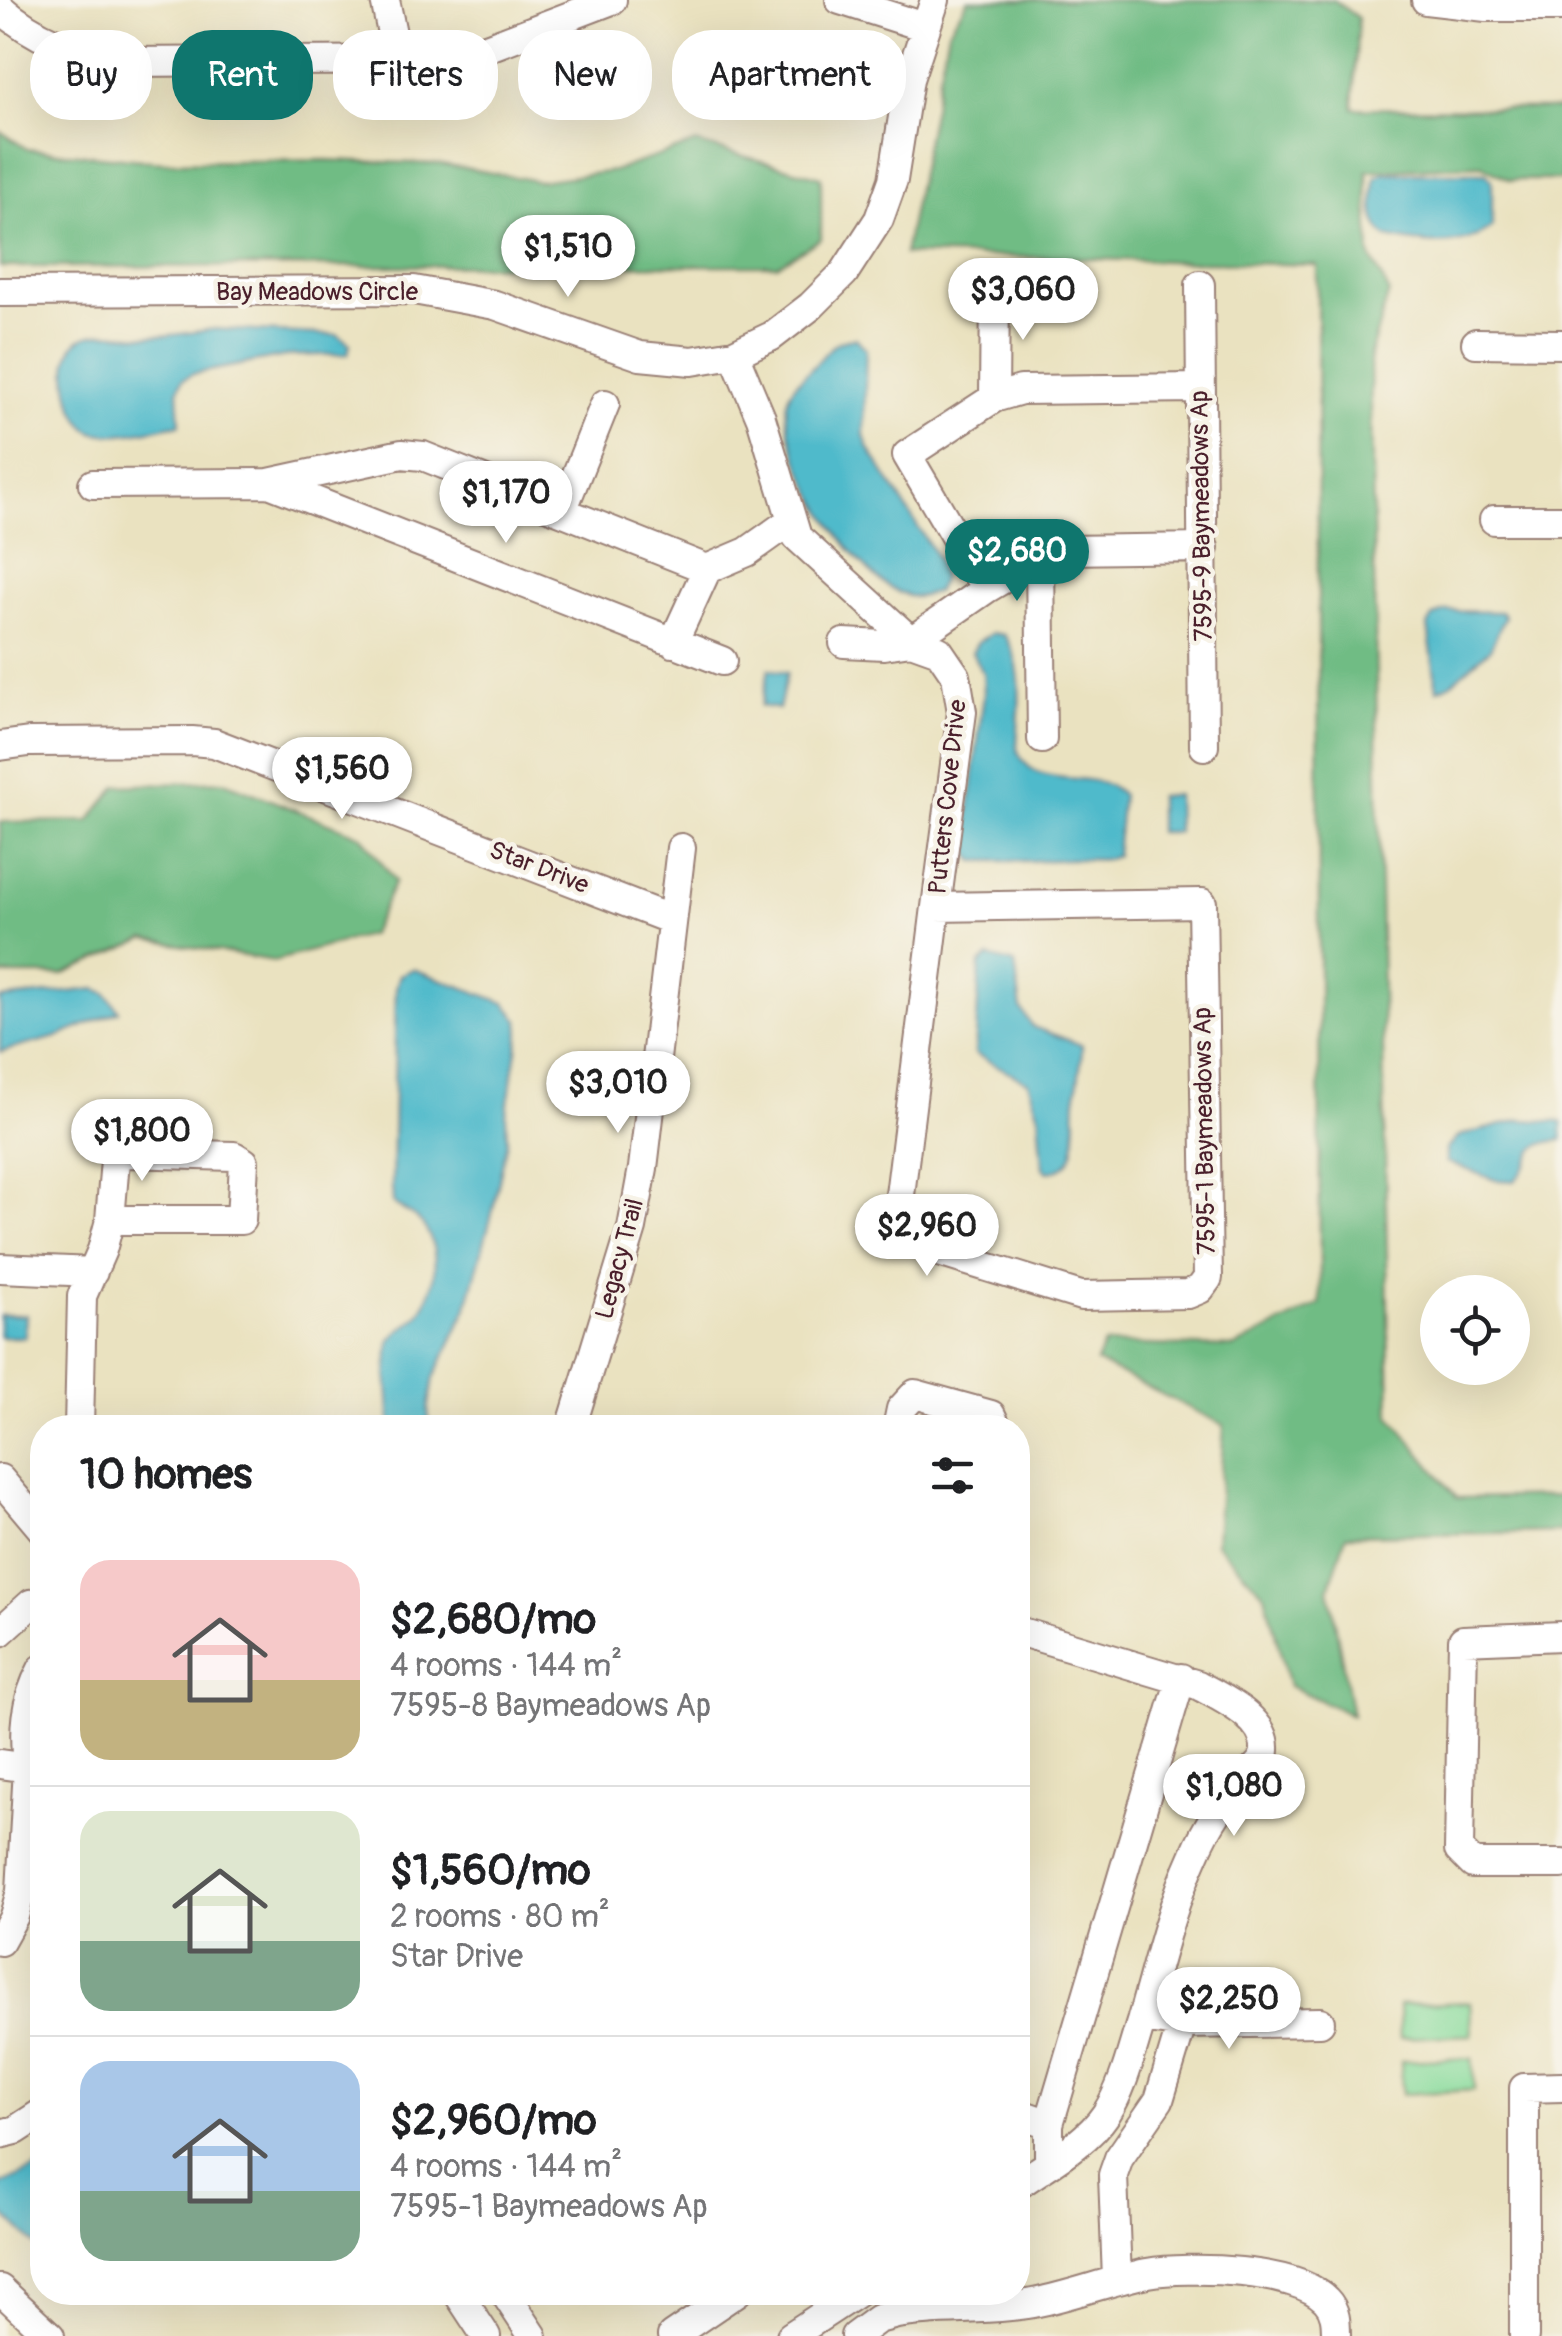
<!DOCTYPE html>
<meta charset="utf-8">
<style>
:root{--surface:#fff;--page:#f6f6f6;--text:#202124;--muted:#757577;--line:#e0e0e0;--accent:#0f766e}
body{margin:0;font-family:Pangolin,sans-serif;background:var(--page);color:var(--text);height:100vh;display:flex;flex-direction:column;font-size:38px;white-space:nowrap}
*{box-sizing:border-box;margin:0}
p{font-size:32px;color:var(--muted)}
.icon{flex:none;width:55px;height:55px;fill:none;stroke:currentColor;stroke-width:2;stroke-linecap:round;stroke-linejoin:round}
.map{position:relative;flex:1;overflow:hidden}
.drawer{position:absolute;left:30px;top:1415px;width:1000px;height:890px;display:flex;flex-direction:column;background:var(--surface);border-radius:40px;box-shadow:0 10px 40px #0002}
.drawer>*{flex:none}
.banner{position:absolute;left:30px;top:30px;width:1000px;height:90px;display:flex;gap:20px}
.buttons{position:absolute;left:1420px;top:1275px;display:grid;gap:20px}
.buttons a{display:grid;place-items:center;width:110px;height:110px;border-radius:50%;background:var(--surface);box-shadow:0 10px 40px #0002;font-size:50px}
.price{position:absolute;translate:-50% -85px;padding:0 22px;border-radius:35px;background:#fff;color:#222;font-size:32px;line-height:65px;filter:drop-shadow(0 2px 5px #0008)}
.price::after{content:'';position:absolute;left:50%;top:60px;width:30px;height:22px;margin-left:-15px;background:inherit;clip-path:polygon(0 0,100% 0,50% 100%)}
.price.current{background:var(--accent);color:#fff}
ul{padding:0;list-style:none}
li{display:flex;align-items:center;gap:30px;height:250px;padding:0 50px}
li+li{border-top:2px solid var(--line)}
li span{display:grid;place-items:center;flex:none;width:280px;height:200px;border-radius:30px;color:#555}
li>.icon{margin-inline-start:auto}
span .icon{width:120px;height:120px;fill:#fffc;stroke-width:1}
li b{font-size:42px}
h2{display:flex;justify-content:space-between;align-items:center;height:120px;padding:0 50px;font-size:42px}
.tag{padding:0 35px;border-radius:40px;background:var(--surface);box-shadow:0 10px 40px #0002;font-size:35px;line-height:90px}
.tag.current{background:var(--accent);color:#fff}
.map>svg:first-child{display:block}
.green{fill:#8adc9d;stroke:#6a7e64;stroke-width:2.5}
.forest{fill:#6fbc84;stroke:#5c6e58;stroke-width:2.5}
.water{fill:#4fbacb;stroke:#4c6c7b;stroke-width:2.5}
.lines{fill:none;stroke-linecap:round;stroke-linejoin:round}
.minor-casing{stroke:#9a8076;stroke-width:32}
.minor{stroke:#fff;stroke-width:28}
.labels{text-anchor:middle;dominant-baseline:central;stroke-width:9;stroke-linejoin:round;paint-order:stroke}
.street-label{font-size:25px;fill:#4a1f2b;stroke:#f7f3e8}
</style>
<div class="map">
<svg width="1562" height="2336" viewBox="0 0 1562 2336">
<rect width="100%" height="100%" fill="#f7f3e8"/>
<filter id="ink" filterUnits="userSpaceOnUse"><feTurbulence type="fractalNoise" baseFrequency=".01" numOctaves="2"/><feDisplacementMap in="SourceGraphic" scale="20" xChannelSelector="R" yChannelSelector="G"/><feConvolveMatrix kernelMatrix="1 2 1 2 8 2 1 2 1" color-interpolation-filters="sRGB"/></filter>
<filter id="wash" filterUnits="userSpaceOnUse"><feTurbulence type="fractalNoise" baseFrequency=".0048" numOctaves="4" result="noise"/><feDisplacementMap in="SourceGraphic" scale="40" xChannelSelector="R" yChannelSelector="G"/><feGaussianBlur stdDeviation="2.25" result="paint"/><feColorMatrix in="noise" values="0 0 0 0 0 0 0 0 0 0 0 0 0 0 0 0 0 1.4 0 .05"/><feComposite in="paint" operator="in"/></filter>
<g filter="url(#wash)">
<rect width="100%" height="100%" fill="#eae2c0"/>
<path class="green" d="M1470 2002 1472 2035 1400 2038 1399 2005Z
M1472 2058 1474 2090 1402 2094 1401 2061Z"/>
<path class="forest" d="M968 0H1334L1358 18 1353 108 1562 109V180H1510L1481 165 1367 171 1370 255 1389 292 1370 355 1390 1415 1457 1498 1562 1496V1532L1346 1535 1329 1589 1352 1715 1289 1686 1265 1595 1216 1543 1224 1425 1096 1362 1104 1344 1235 1347 1320 1304 1317 265 904 254 948 31Z
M0 131 27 149 163 162 326 160 442 164 538 181 613 171 696 143 821 177V239L777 265 0 267Z
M222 781 362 836 395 881 371 934 274 961 145 939 62 975H0V822L89 821 117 786Z"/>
<path class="water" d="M1383 173H1486L1492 180V227C1462 250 1422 245 1387 237 1368 223 1374 199 1375 177Z
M215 329 338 335 350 344 348 354 285 356 193 374 182 380 178 390 180 424C154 428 122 438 96 433 70 428 52 348 85 337 104 330 127 336 146 336 169 337 192 332 215 329Z
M856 338 866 349 864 435 868 447 938 559 942 578 937 591C930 594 923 597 915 597 859 592 779 454 787 402 789 387 804 376 814 366 829 350 833 339 856 338Z
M1446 611 1502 612 1505 617 1490 649 1450 684 1437 690 1428 626 1433 617Z
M992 633 1004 635C1027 667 1018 710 1017 748 1032 796 1094 764 1122 795L1116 856C1098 863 1088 858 1070 859 1037 862 1007 861 975 861L968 853 966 833 984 694 983 673 972 652 978 642Z
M769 669 787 673 779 709 761 706Z
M1176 795 1177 832H1158V796Z
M989 957 1015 964 1021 1009 1033 1027 1082 1045C1082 1064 1077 1081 1076 1100 1074 1126 1084 1168 1048 1172L1043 1168 1039 1115 1028 1082 975 1054 980 964Z
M413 969 505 1003 519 1020 520 1033 506 1115 507 1141 493 1210 466 1310 434 1378 428 1410 430 1427 391 1428 387 1374 390 1341C398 1329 412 1324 420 1313 437 1287 442 1246 420 1222 412 1214 402 1210 393 1203L392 1187 396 987 400 975Z
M95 989 106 993 119 1011 57 1037 0 1052V999Z
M1521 1120 1562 1122V1140C1519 1144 1538 1161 1514 1181L1495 1180 1446 1162V1149L1459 1136Z
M0 1315H26L25 1337H0Z
M42 2166V2251L0 2211V2185Z"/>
</g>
<g filter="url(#ink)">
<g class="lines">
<defs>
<path id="minor" d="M385 0 398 62
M840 0 925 27
M1426 0 1486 7H1562
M0 8C35 39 77 55 124 62L438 60 489 47 612 0
M1200 285 1204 746
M0 292 414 290 495 305 640 356 692 361 734 354 772 336 811 306 844 273 879 219 893 180 909 79 935 0
M1476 343 1562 344
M734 354 761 418 797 537 911 641 939 651 956 676 962 712 936 907
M994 398 995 286
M269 483 722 661
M93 484 269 483 402 454 423 456 707 569 747 552 792 520
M562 511 605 404
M1494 520H1562
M1040 557 1042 739
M986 589 907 455 994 398 1021 390 1200 388
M673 643 707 569
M844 643 884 645 911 641 986 589 1040 557 1065 550 1204 548
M0 746 29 742 192 741 214 743 672 920
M1202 903 1208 1278 1200 1289 1188 1294 1081 1296 942 1253 906 1239 897 1219 936 907Z
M124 1153 234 1156 244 1162 241 1220H110L115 1160Z
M0 1268 93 1272
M79 1428 82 1296 102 1250 110 1220
M571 1428 632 1228 643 1168 681 848
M897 1428 901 1409 915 1394 991 1415 997 1428
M0 1479 42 1529
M1018 1631 1198 1685C1221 1698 1267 1718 1265 1750 1265 1761 1256 1767 1249 1774 1225 1798 1207 1825 1194 1856 1170 1909 1157 1966 1141 2022 1131 2053 1124 2086 1106 2114 1085 2145 1047 2164 1018 2185
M0 1632 31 1604 42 1608
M1562 1636 1463 1640 1459 1850 1473 1864H1562
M0 1764 28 1768C22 1731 25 1701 42 1669
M0 1941 14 1916 21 1891 28 1768 42 1752
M1142 2018 1182 2024 1320 2022
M1018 2113 1049 2124
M0 2134 16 2130 42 2113
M1049 2162V2124L1181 1678
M1117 2280 1113 2175 1119 2158 1159 2100 1182 2024
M0 2289 50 2336
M457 2292 486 2336
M504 2292 533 2336
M672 2336 737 2292
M791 2336 858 2292
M855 2336 878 2319 897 2314C940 2307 985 2311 1028 2304 1068 2297 1107 2281 1147 2273 1188 2266 1296 2268 1326 2300 1336 2310 1336 2323 1336 2336
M1524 2336V2088L1562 2087"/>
</defs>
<use href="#minor" class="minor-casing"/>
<use href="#minor" class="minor"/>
</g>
</g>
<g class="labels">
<g class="street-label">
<text x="317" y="292">Bay Meadows Circle</text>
<text transform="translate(1202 516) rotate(-91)">7595-9 Baymeadows Ap</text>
<text transform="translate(948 797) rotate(-84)">Putters Cove Drive</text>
<text transform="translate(539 868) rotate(21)">Star Drive</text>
<text transform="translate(1205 1131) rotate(-91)">7595-1 Baymeadows Ap</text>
<text transform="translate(620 1259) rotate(-75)">Legacy Trail</text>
</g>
</g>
</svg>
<div class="buttons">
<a><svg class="icon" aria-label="locate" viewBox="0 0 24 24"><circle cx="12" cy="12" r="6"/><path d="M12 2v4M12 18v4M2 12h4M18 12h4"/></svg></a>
</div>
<b class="price" style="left:568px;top:300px">$1,510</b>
<b class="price" style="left:1023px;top:343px">$3,060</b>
<b class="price" style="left:506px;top:546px">$1,170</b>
<b class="price current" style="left:1017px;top:604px">$2,680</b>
<b class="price" style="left:342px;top:822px">$1,560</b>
<b class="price" style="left:618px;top:1136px">$3,010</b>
<b class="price" style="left:142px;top:1184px">$1,800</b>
<b class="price" style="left:927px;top:1279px">$2,960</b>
<b class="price" style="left:1234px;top:1839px">$1,080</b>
<b class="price" style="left:1229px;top:2052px">$2,250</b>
<div class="banner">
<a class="tag">Buy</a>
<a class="tag current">Rent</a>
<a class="tag">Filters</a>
<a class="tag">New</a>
<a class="tag">Apartment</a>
</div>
<section class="drawer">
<h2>10 homes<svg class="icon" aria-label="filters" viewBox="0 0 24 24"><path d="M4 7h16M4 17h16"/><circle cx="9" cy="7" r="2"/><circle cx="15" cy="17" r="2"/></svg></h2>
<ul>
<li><span style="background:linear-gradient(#f6c9c9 60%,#c2b280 0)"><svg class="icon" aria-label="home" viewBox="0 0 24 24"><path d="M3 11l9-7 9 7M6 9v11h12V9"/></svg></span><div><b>$2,680/mo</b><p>4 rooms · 144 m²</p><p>7595-8 Baymeadows Ap</p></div></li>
<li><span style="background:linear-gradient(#dfe7d0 65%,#7fa58c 0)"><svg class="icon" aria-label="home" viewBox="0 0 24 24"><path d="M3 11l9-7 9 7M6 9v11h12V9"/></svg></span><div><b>$1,560/mo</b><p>2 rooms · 80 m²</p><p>Star Drive</p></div></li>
<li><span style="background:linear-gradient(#a9c7e8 65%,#7fa58c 0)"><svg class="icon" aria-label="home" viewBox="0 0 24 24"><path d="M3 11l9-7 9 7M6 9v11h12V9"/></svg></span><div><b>$2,960/mo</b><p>4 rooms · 144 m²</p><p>7595-1 Baymeadows Ap</p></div></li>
</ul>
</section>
</div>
